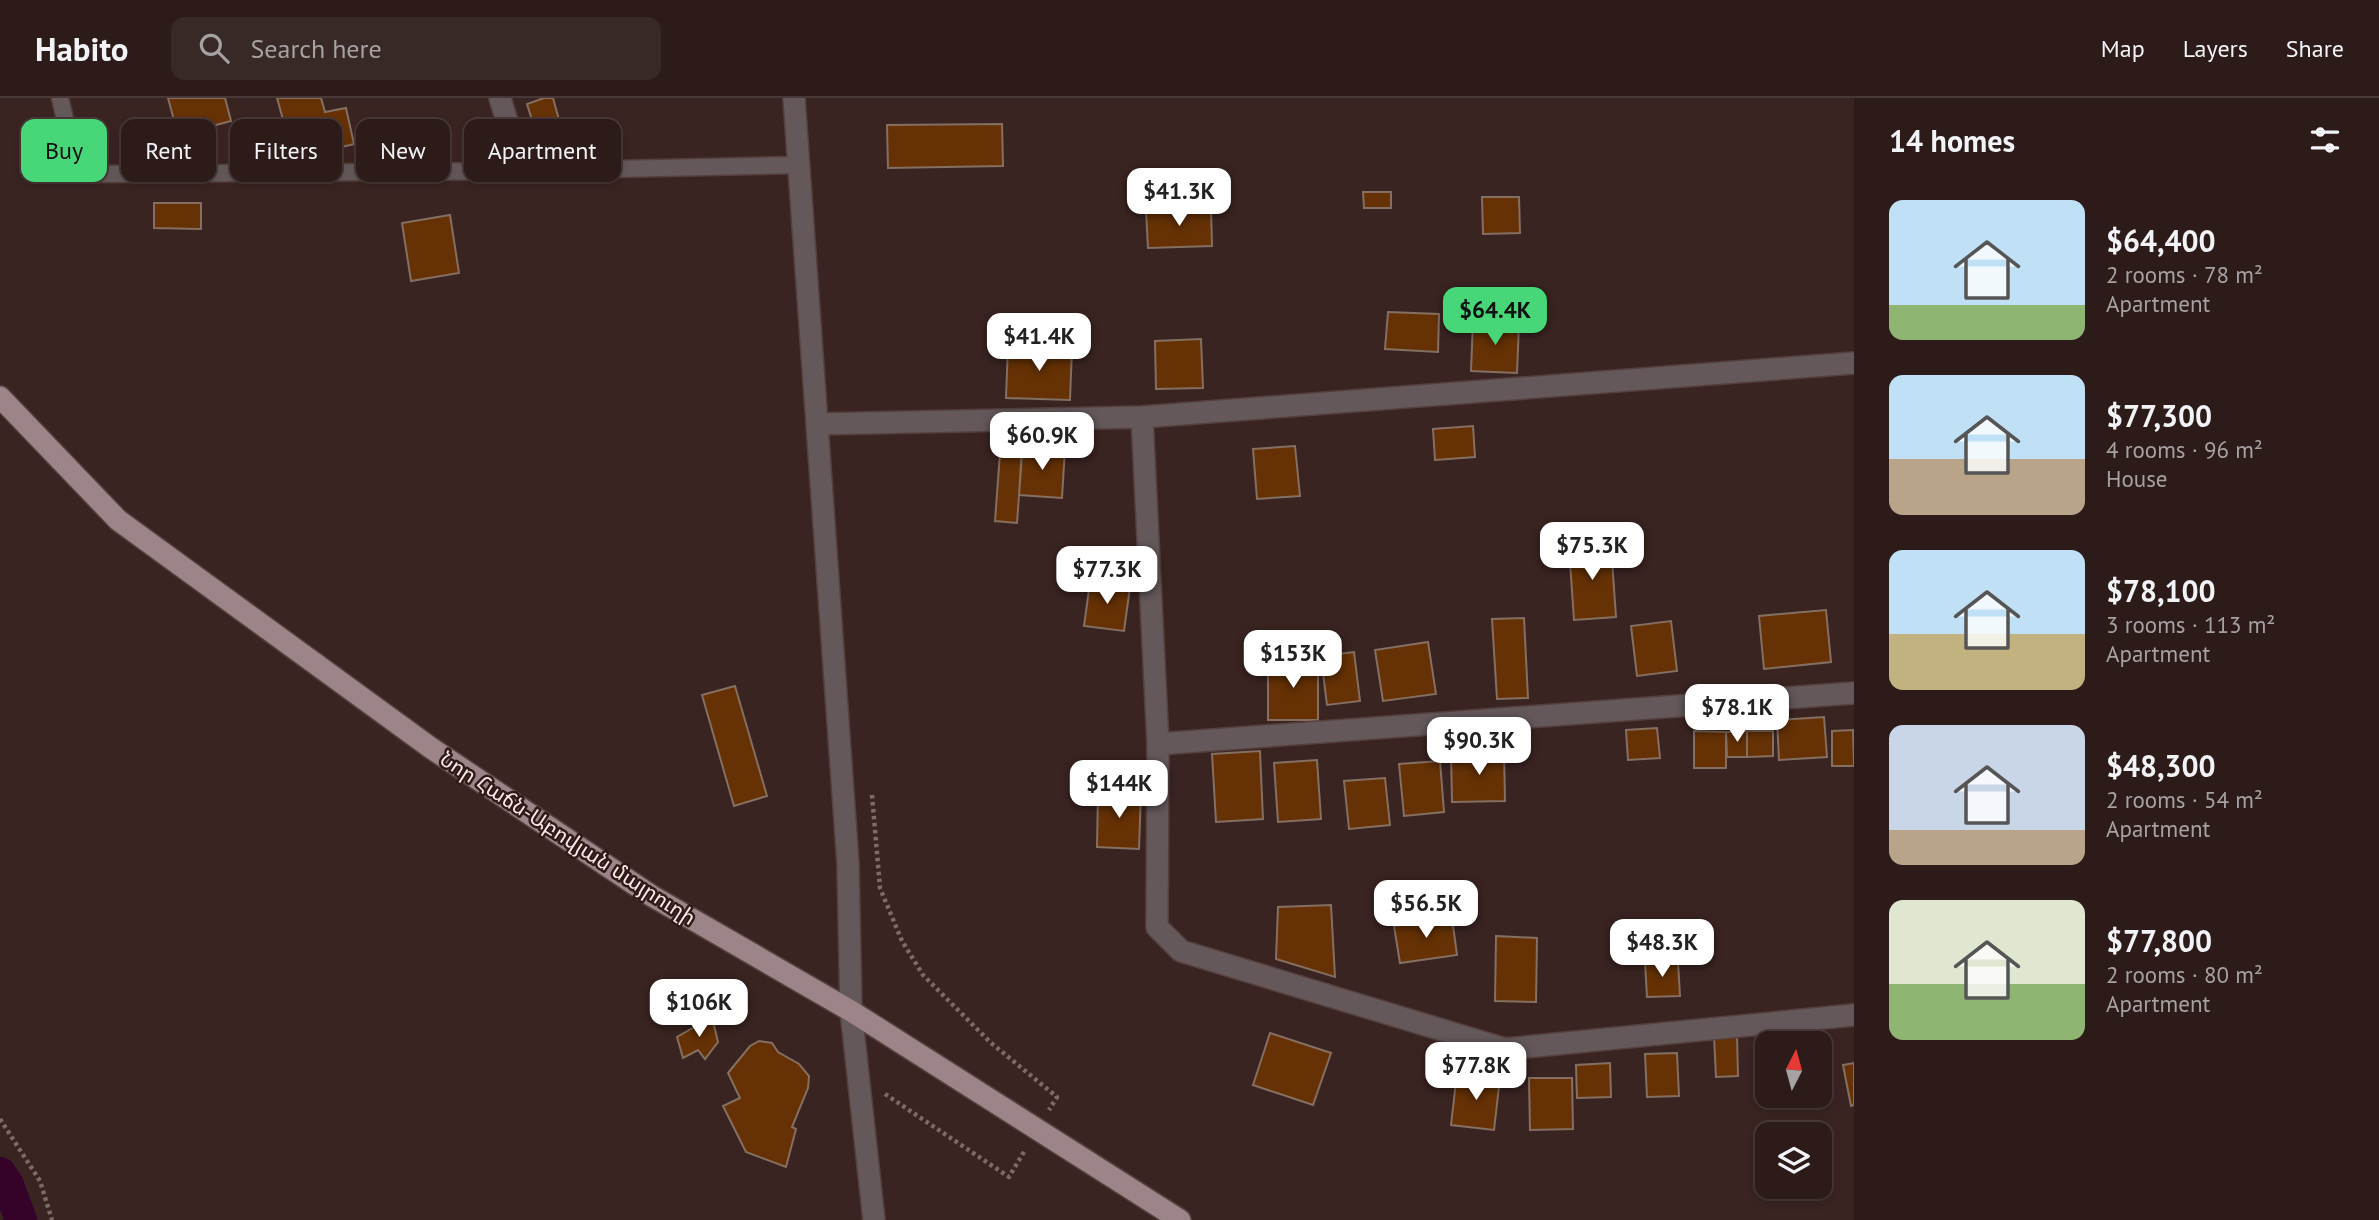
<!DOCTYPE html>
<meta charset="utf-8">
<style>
:root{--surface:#2c1b19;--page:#382826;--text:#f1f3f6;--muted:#a6a1a2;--line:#483938;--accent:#47d779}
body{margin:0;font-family:"PT Sans","Noto Sans Armenian",sans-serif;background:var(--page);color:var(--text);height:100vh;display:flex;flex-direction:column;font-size:26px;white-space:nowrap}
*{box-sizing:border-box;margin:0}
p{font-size:23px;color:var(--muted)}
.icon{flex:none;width:38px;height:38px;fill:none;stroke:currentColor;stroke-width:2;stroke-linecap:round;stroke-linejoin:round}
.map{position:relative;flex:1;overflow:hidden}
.drawer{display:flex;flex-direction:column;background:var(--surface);width:525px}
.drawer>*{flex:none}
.guide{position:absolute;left:21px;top:21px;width:665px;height:63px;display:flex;gap:14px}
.needle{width:46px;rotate:6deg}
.buttons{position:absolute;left:1755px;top:933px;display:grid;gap:14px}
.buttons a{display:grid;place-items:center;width:77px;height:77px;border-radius:14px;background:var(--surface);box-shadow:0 4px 10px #0003,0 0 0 2px var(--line);font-size:35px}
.price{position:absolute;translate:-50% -60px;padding:0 16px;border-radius:14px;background:#fff;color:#222;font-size:23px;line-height:46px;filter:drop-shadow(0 2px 4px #0008)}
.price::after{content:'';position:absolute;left:50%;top:42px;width:21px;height:16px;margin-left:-10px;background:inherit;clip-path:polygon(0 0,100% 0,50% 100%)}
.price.selected{background:var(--accent);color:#111}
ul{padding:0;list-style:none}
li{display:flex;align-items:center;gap:21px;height:175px;padding:0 35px}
li span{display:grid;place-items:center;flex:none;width:196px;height:140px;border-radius:14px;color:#555}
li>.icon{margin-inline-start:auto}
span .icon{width:84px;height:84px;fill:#fffc;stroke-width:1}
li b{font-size:30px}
h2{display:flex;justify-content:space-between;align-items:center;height:84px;padding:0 35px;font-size:30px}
.pill{padding:0 24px;border-radius:14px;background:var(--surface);box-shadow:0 4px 10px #0003,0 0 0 2px var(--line);font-size:24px;line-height:63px}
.pill.selected{background:var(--accent);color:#111}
header{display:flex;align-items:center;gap:42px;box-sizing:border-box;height:98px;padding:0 35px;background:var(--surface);border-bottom:2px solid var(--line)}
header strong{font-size:33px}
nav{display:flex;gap:38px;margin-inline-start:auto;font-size:24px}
.search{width:490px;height:63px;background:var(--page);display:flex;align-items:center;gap:18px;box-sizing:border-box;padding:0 24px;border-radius:14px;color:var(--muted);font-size:26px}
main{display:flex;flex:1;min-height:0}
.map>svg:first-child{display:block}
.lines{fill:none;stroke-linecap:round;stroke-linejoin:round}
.canal{stroke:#350329;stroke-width:32}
.building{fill:#653105;stroke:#856f61;stroke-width:2}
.service-casing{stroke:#55403d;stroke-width:19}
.minor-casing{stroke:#55403d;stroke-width:24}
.tertiary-casing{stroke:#55403d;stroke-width:24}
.primary-casing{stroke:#55403d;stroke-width:24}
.path{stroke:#7e6a67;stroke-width:4.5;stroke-dasharray:3.5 3.5;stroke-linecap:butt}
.service{stroke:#64585a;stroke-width:16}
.minor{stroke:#64585a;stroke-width:21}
.tertiary{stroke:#64585a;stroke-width:21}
.primary{stroke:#9c8489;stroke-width:21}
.labels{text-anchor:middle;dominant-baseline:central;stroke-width:5;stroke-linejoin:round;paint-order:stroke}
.street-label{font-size:21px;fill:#f8e9e6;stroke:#301a17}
</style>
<header>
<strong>Habito</strong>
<div class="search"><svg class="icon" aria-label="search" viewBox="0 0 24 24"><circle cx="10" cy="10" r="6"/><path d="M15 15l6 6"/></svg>Search here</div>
<nav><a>Map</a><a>Layers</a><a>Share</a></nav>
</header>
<main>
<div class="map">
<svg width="1854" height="1122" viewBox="0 0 1854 1122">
<rect width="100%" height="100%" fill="#3a2421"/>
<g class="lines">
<path class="canal" d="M0 1075 8 1087 21 1122"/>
</g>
<path class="building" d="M168 0H225L231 23 178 37Z
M277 0H321L325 14 346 10 354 46 294 61Z
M544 0H553L564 40 583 33 591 58 544 60 527 6Z
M1002 26 1003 68 888 70 887 27Z
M1363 94H1391V110H1364Z
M1482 99H1519L1520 135 1483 136Z
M154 105H201V131L154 130Z
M1211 110 1212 148 1148 150 1146 112Z
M450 117 459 175 411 183 402 125Z
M1388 214 1439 216 1438 254 1385 251Z
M1473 224 1519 226 1517 275 1471 273Z
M1201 241 1203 290 1156 291 1155 243Z
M1008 248 1072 250 1070 302 1006 300Z
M1473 328 1475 359 1435 362 1433 331Z
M1022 348 1065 350 1062 400 1019 397Z
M1295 348 1300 398 1257 401 1253 351Z
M1000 355 1022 356 1017 425 995 423Z
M1611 447 1616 519 1574 522 1569 450Z
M1090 484 1130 489 1124 533 1084 528Z
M1826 512 1831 564 1764 571 1759 518Z
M1524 520 1528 600 1497 601 1492 521Z
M1671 523 1677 573 1637 578 1631 528Z
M1428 544 1436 596 1383 603 1375 552Z
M1354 554 1360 603 1327 607 1321 558Z
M1318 562V622H1268V563Z
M735 588 767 698 734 708 702 597Z
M1824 619 1827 659 1779 662 1777 622Z
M1657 630 1660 660 1628 662 1626 632Z
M1853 632 1854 668H1832V633Z
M1694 633 1726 634V670H1694Z
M1747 633H1773V658L1747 659Z
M1747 633V659H1727L1726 634Z
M1483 651H1504L1505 703 1452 704 1451 656H1483Z
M1260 653 1263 721 1216 724 1212 656Z
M1317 662 1321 721 1278 724 1274 665Z
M1440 663 1444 714 1404 718 1399 666Z
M1385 680 1390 727 1349 731 1344 683Z
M1098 694H1141L1139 751 1097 749Z
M1331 807 1335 879 1276 861 1278 809Z
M1452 820 1457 857 1400 865 1394 828Z
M1496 838 1537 840 1536 904 1495 903Z
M1678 863 1680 898 1647 899 1645 864Z
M712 919 718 944 705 961 698 952 683 960 677 939Z
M1270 935 1331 955 1313 1007 1253 987Z
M1714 938H1737L1738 978 1716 979Z
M759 943 772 945 778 954 799 966 809 978 808 990 792 1029 796 1031 786 1069 746 1054 723 1008 740 1000 728 975 750 948Z
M1677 955 1679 998 1647 999 1645 956Z
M1610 965 1611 999 1577 1000 1576 967Z
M1854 965V1007L1851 1008 1843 967Z
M1457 975 1500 980 1494 1032 1451 1027Z
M1529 980H1572L1573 1031 1530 1032Z"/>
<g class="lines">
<defs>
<path id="service" d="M60 0 73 55 81 68 98 76 522 73 800 67"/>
<path id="minor" d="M500 0 522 73
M1142 319 1854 265
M819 326 1142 319 1158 646 1854 595
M1158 646 1157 829 1181 853 1505 951 1854 917"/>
<path id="tertiary" d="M794 0 848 766 851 913 874 1122"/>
<path id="primary" d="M0 299 118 422 431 650 652 798 851 913 1180 1122"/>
</defs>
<use href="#service" class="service-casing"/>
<use href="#minor" class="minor-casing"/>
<use href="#tertiary" class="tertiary-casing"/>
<use href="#primary" class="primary-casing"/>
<path class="path" d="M872 697 880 790 902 843 923 877 990 944 1057 999 1049 1012
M885 996 1009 1079 1025 1052
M0 1021 40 1083 52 1122"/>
<use href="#service" class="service"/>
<use href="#minor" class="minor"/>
<use href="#tertiary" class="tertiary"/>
<use href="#primary" class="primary"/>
</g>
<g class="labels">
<g class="street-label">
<text transform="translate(568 740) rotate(33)">Նոր Հաճն-Աբովյան մայրուղի</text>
</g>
</g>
</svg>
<div class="buttons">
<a><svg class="needle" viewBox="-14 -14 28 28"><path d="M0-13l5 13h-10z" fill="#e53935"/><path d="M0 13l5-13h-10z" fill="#a6a1a2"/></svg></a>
<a><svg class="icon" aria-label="layers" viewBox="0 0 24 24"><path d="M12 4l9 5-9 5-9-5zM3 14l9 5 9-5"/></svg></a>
</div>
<b class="price" style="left:1179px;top:130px">$41.3K</b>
<b class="price selected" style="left:1495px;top:249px">$64.4K</b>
<b class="price" style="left:1039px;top:275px">$41.4K</b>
<b class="price" style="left:1042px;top:374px">$60.9K</b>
<b class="price" style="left:1592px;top:484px">$75.3K</b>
<b class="price" style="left:1107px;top:508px">$77.3K</b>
<b class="price" style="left:1293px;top:592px">$153K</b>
<b class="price" style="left:1737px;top:646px">$78.1K</b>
<b class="price" style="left:1479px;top:679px">$90.3K</b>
<b class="price" style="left:1119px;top:722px">$144K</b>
<b class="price" style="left:1426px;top:842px">$56.5K</b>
<b class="price" style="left:1662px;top:881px">$48.3K</b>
<b class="price" style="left:699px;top:941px">$106K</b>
<b class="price" style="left:1476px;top:1004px">$77.8K</b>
<div class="guide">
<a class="pill selected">Buy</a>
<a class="pill">Rent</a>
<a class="pill">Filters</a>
<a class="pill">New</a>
<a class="pill">Apartment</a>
</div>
</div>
<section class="drawer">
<h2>14 homes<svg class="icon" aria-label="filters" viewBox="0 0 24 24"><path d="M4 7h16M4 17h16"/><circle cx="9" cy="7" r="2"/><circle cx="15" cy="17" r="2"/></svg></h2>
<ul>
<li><span style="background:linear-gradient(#bfe0f5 75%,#8fb573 0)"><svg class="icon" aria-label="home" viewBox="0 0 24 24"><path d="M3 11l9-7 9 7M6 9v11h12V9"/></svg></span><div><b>$64,400</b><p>2 rooms · 78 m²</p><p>Apartment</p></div></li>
<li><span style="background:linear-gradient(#bfe0f5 60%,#b9a48a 0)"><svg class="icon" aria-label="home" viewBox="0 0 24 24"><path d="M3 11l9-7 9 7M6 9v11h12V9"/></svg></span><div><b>$77,300</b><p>4 rooms · 96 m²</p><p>House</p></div></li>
<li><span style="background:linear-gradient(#bfe0f5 60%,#c2b280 0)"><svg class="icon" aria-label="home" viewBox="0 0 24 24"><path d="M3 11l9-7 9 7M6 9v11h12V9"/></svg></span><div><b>$78,100</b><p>3 rooms · 113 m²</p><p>Apartment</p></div></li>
<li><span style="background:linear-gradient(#c9d6e8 75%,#b9a48a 0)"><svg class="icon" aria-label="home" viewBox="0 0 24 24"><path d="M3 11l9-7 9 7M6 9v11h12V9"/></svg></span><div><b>$48,300</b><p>2 rooms · 54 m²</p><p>Apartment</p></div></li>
<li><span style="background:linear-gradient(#dfe7d0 60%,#8fb573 0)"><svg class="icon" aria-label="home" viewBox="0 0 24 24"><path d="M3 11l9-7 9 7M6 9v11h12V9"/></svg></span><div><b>$77,800</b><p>2 rooms · 80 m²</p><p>Apartment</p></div></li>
</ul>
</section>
</main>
